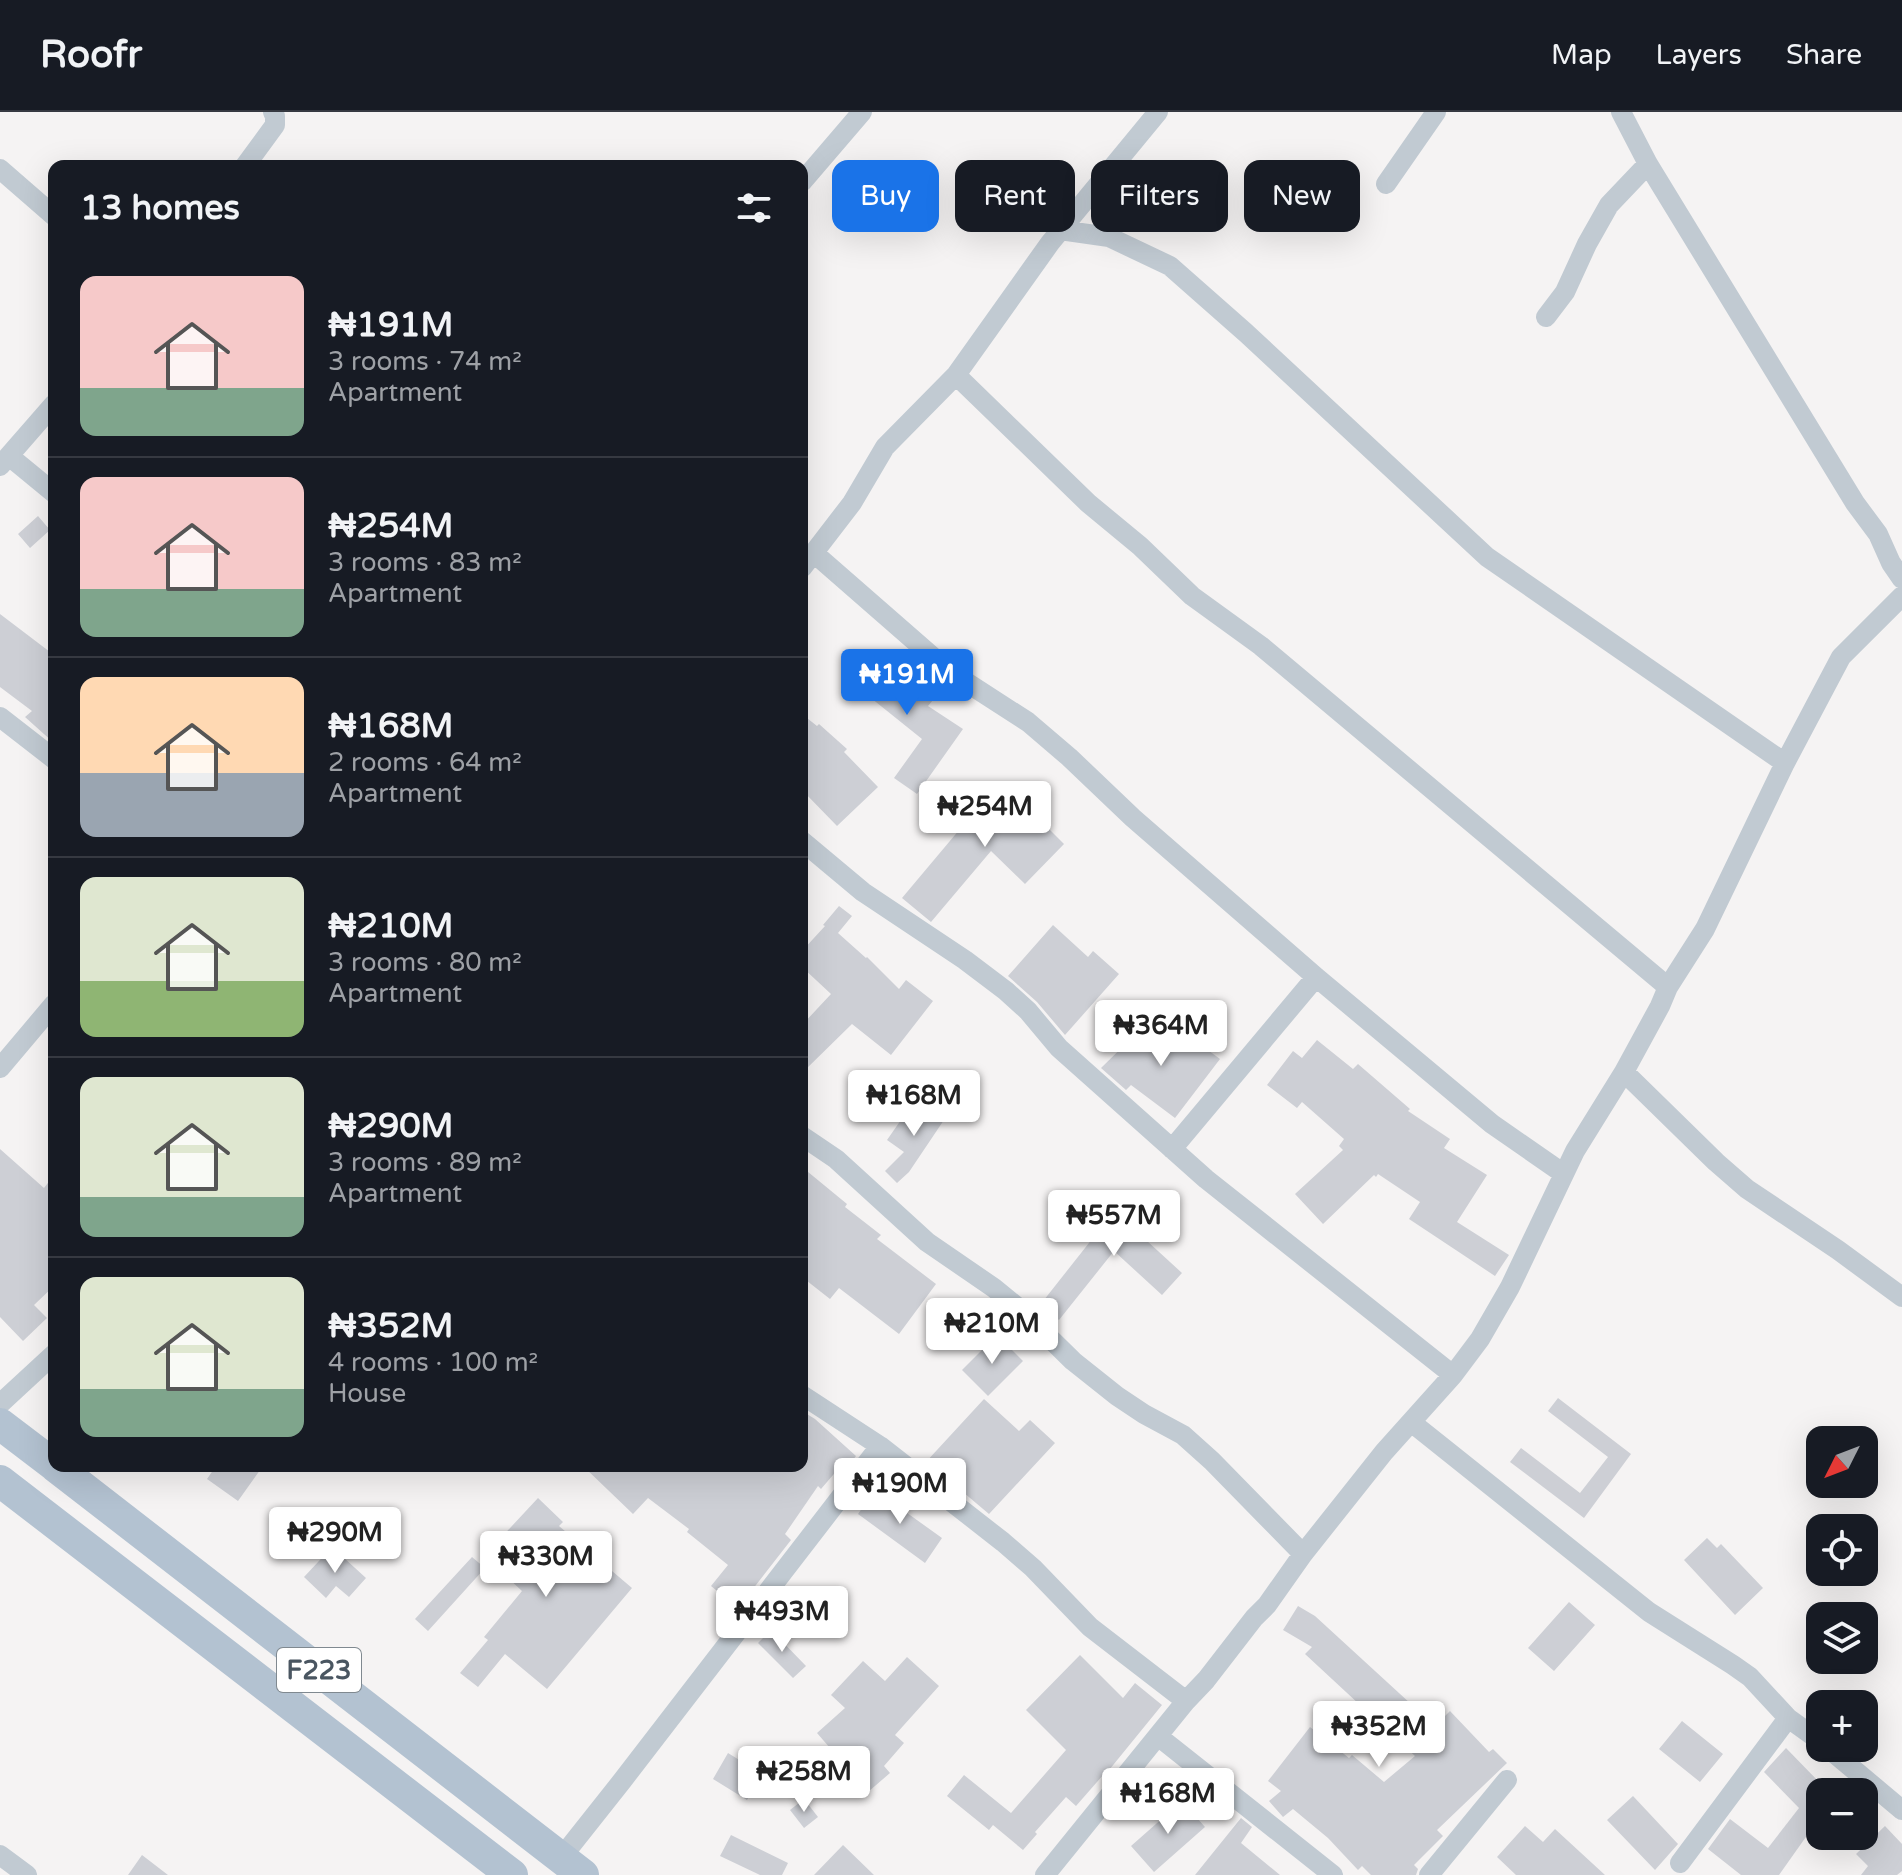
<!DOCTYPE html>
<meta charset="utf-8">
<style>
:root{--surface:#171b24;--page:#20242c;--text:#f1f3f6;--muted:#9ea1a6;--line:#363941;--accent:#1a73e8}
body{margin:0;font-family:"Varela Round",sans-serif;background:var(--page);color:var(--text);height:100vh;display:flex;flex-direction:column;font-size:30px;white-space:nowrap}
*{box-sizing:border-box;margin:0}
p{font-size:26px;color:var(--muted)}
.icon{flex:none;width:44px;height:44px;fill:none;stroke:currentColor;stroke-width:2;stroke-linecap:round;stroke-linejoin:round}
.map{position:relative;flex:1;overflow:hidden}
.sheet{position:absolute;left:48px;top:48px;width:760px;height:1312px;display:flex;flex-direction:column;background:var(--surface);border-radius:16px;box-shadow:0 8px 32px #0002}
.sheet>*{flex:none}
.banner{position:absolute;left:832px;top:48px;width:760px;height:72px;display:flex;gap:16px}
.needle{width:52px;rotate:228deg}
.tools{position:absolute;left:1806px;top:1314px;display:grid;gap:16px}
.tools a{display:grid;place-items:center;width:72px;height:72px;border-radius:16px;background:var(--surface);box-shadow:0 8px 32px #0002;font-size:40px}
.price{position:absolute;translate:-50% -68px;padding:0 18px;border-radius:8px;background:#fff;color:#222;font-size:26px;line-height:52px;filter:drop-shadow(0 2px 4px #0008)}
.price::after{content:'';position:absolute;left:50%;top:48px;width:24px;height:18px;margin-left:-12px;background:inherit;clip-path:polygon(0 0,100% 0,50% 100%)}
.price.active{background:var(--accent);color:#fff}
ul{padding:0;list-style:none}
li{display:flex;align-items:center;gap:24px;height:200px;padding:0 32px}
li+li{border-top:2px solid var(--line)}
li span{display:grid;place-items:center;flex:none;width:224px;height:160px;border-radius:16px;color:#555}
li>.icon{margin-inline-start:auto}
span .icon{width:96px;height:96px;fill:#fffc;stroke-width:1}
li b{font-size:34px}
h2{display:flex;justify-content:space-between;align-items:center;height:96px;padding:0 32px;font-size:34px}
.tag{padding:0 28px;border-radius:16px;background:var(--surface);box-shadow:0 8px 32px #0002;font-size:28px;line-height:72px}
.tag.active{background:var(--accent);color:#fff}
header{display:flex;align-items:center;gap:48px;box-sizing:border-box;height:112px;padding:0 40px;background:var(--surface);border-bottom:2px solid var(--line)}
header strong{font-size:38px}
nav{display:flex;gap:44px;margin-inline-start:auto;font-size:28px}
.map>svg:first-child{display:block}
.building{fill:#cdcfd5}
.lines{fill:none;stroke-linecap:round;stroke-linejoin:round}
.minor{stroke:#c1cad2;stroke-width:20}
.primary{stroke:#b3c2d1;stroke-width:32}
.labels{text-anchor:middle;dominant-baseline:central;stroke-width:8;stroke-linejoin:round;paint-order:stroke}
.shield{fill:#fff;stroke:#808990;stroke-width:2}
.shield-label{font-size:26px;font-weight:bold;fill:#4a5661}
</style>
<header>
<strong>Roofr</strong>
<nav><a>Map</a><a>Layers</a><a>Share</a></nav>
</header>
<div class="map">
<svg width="1902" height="1763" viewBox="0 0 1902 1763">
<rect width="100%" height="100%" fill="#f5f3f3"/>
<path class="building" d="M38 404 50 418 30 436 18 422Z
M0 502 54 543V631L25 605 32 599 0 575Z
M870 537 933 588 928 594 963 617 917 682 894 666 922 627 846 566Z
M802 602 817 614 819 612 847 637 844 640 878 675 837 714 802 678Z
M990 672 1003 682 1008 675 1025 689 1023 691 1064 732 1025 772 991 739 931 810 902 786 965 711 961 707Z
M839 794 852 804 838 821 866 846 867 845 899 877 906 868 933 889 891 943 852 912 802 961V913L831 882 802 855V839L825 814 823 813Z
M1053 813 1088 845 1093 839 1119 862 1065 923 1037 890 1008 864Z
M1151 907 1182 940 1193 927 1220 947 1175 1006 1131 973 1126 978 1101 956Z
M1317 928 1353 957 1358 952 1410 997 1408 999 1450 1027 1444 1036 1487 1063 1457 1110 1509 1143 1495 1164 1409 1107 1420 1090 1378 1062 1376 1065 1374 1063 1323 1112 1295 1082 1343 1038 1339 1034 1344 1027 1302 990 1297 996 1267 973 1293 939 1302 946Z
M931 989 948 1002 909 1060 897 1071 885 1059 904 1040 887 1028 910 995 920 1002Z
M0 1037 44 1076 54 1063V1174L34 1193 47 1206 23 1229 0 1205Z
M802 1055 847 1092 845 1095 881 1123 877 1127 936 1172 899 1222 839 1176 830 1187 802 1165Z
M1127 1086 1158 1117 1146 1128 1182 1161 1162 1183 1114 1139 1059 1208 1040 1193 1100 1117 1097 1115Z
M997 1223 1023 1249 988 1284 962 1258Z
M1558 1286 1631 1342 1584 1406 1510 1350 1521 1336 1580 1381 1608 1345 1548 1299Z
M984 1287 1019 1319 1030 1308 1055 1331 989 1402 957 1375 955 1376 925 1351Z
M802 1299 815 1307 856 1344 844 1360 839 1356 821 1377 818 1374 785 1422 791 1428 738 1496 711 1474 728 1453 687 1420 689 1417 648 1386 633 1402 583 1354H802Z
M216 1354H263L238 1389 207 1367Z
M875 1378 942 1426 925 1451 858 1402Z
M538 1386 563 1410 559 1414 632 1476 547 1577 505 1542 478 1575 460 1561 488 1528 484 1525 522 1479 484 1444Z
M1707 1426 1717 1436 1721 1432 1763 1476 1735 1503 1684 1448Z
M332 1435 366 1466 349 1485 336 1474 326 1486 304 1465Z
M472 1445 485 1456 428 1519 415 1507Z
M1569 1490 1595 1513 1554 1559 1528 1536Z
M1298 1494 1315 1504 1435 1614 1450 1599 1489 1640 1493 1637 1507 1651 1437 1718 1443 1724 1414 1753 1418 1757 1416 1763H1371L1362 1754 1358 1758 1328 1726 1293 1697 1283 1705 1269 1689 1281 1679 1268 1669 1310 1615 1349 1646 1352 1643 1384 1670 1415 1644 1305 1542 1312 1535 1283 1518Z
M771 1518 806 1554 793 1566 758 1531Z
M1080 1543 1123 1586 1135 1571 1162 1593 1105 1663 1104 1662 1076 1694 1066 1685 1035 1720 1037 1722 1023 1738 993 1713 989 1718 947 1684 964 1663 1011 1701 1066 1638 1026 1598Z
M907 1545 939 1574 895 1623 904 1631 884 1654 890 1661 868 1680 817 1621 845 1596 831 1583 863 1549 885 1569Z
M1682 1609 1723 1642 1700 1670 1659 1637Z
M1786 1636 1820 1671V1711L1808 1722 1779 1763H1741L1708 1737 1730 1707 1768 1736 1799 1696 1764 1660Z
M728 1641 762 1662 747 1688 713 1667Z
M1633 1684 1678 1732 1655 1758 1607 1708Z
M804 1687 818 1705 804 1716 790 1698Z
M1182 1689 1205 1715 1154 1760 1131 1734Z
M1241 1706 1252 1715 1241 1731 1280 1763H1195Z
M1525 1714 1543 1730 1555 1717 1605 1763H1516L1497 1745Z
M1885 1714 1902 1732V1759L1897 1763H1861L1868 1754 1856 1742Z
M731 1723 788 1751 782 1763H760L720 1744Z
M843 1733 874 1763H814Z
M142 1743 168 1763H128Z"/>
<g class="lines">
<path class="minor" d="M1621 0 1648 52 1855 391 1878 422 1891 451 1902 467
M245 54 275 13V4L273 0
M0 57 54 104
M802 70 862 0
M1386 72 1436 0
M1060 118 1109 125 1170 154 1246 221 1487 445 1785 651
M1546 205 1565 180 1587 132 1609 93 1648 52
M956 263 1088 391 1140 434 1192 484 1261 534 1668 875
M9 344 54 381
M0 354 54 292
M815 442 949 559 1028 610 1069 645 1133 706 1316 865 1492 1012 1564 1062
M802 456 852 391 885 335 956 263 1050 131 1158 0
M0 605 54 647
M802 729 863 780 965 848 1006 879 1028 899 1059 936 1206 1067 1453 1263
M0 956 54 892
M1624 960 1716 1050 1747 1077 1838 1138 1902 1185
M802 1024 836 1047 927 1130 994 1176 1021 1198 1073 1249 1117 1284 1144 1302 1183 1323 1212 1349 1303 1442
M1172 1037 1316 865
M802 1283 880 1334 1003 1430 1033 1456 1090 1515 1186 1589
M0 1292 54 1242
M1411 1310 1649 1500 1733 1553 1750 1565 1788 1606 1820 1629
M1159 1625 1333 1763
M1828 1636 1902 1698
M0 1743 27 1763
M561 1746 622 1669 880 1334
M1680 1751 1788 1606
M1045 1763 1186 1589 1206 1568 1254 1506 1267 1493 1303 1442 1384 1340 1453 1263 1480 1227 1510 1175 1575 1039 1624 960 1660 894 1668 875 1705 817 1785 651 1841 545 1902 484
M1429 1763 1507 1668"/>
<path class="primary" d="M0 1312 54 1353
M55 1354 583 1763
M0 1369 512 1763"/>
</g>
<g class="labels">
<rect class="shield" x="277" y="1536" width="84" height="44" rx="6"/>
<g class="shield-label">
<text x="319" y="1558">F223</text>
</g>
</g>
</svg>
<div class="tools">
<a><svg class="needle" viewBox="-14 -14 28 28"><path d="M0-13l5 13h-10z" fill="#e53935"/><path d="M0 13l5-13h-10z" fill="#9ea1a6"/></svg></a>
<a><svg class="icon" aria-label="locate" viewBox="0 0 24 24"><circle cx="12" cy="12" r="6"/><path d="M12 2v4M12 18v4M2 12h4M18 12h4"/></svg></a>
<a><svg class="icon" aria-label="layers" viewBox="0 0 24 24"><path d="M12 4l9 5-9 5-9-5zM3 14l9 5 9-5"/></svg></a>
<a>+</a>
<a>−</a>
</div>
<b class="price active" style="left:907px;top:605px">₦191M</b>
<b class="price" style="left:985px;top:737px">₦254M</b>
<b class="price" style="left:1161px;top:956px">₦364M</b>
<b class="price" style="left:914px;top:1026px">₦168M</b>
<b class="price" style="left:1114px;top:1146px">₦557M</b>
<b class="price" style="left:992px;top:1254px">₦210M</b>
<b class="price" style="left:900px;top:1414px">₦190M</b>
<b class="price" style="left:335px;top:1463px">₦290M</b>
<b class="price" style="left:546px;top:1487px">₦330M</b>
<b class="price" style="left:782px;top:1542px">₦493M</b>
<b class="price" style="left:1379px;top:1657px">₦352M</b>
<b class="price" style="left:804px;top:1702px">₦258M</b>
<b class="price" style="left:1168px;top:1724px">₦168M</b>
<div class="banner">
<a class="tag active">Buy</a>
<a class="tag">Rent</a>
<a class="tag">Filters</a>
<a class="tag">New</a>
</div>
<section class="sheet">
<h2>13 homes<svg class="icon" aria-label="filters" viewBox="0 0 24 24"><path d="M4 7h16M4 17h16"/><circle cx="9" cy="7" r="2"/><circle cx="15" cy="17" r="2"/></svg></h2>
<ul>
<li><span style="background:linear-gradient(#f6c9c9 70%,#7fa58c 0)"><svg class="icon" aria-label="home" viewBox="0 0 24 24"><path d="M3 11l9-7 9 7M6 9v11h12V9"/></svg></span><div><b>₦191M</b><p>3 rooms · 74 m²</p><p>Apartment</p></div></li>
<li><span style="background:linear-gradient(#f6c9c9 70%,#7fa58c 0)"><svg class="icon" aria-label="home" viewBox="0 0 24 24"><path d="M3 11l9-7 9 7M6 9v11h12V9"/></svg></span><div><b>₦254M</b><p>3 rooms · 83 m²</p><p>Apartment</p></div></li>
<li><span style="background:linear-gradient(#ffd9b3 60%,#9aa5b1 0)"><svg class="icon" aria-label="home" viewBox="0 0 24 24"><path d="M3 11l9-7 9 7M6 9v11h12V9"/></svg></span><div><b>₦168M</b><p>2 rooms · 64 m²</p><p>Apartment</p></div></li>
<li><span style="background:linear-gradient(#dfe7d0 65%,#8fb573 0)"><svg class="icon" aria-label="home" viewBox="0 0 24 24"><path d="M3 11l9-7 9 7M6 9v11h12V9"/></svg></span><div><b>₦210M</b><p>3 rooms · 80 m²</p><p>Apartment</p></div></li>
<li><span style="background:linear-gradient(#dfe7d0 75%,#7fa58c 0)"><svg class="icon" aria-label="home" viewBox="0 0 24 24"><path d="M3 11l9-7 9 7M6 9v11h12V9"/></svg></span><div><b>₦290M</b><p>3 rooms · 89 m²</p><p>Apartment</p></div></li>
<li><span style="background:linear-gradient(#dfe7d0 70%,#7fa58c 0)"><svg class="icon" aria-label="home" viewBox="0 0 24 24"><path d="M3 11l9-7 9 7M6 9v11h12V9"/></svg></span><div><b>₦352M</b><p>4 rooms · 100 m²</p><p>House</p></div></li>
</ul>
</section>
</div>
